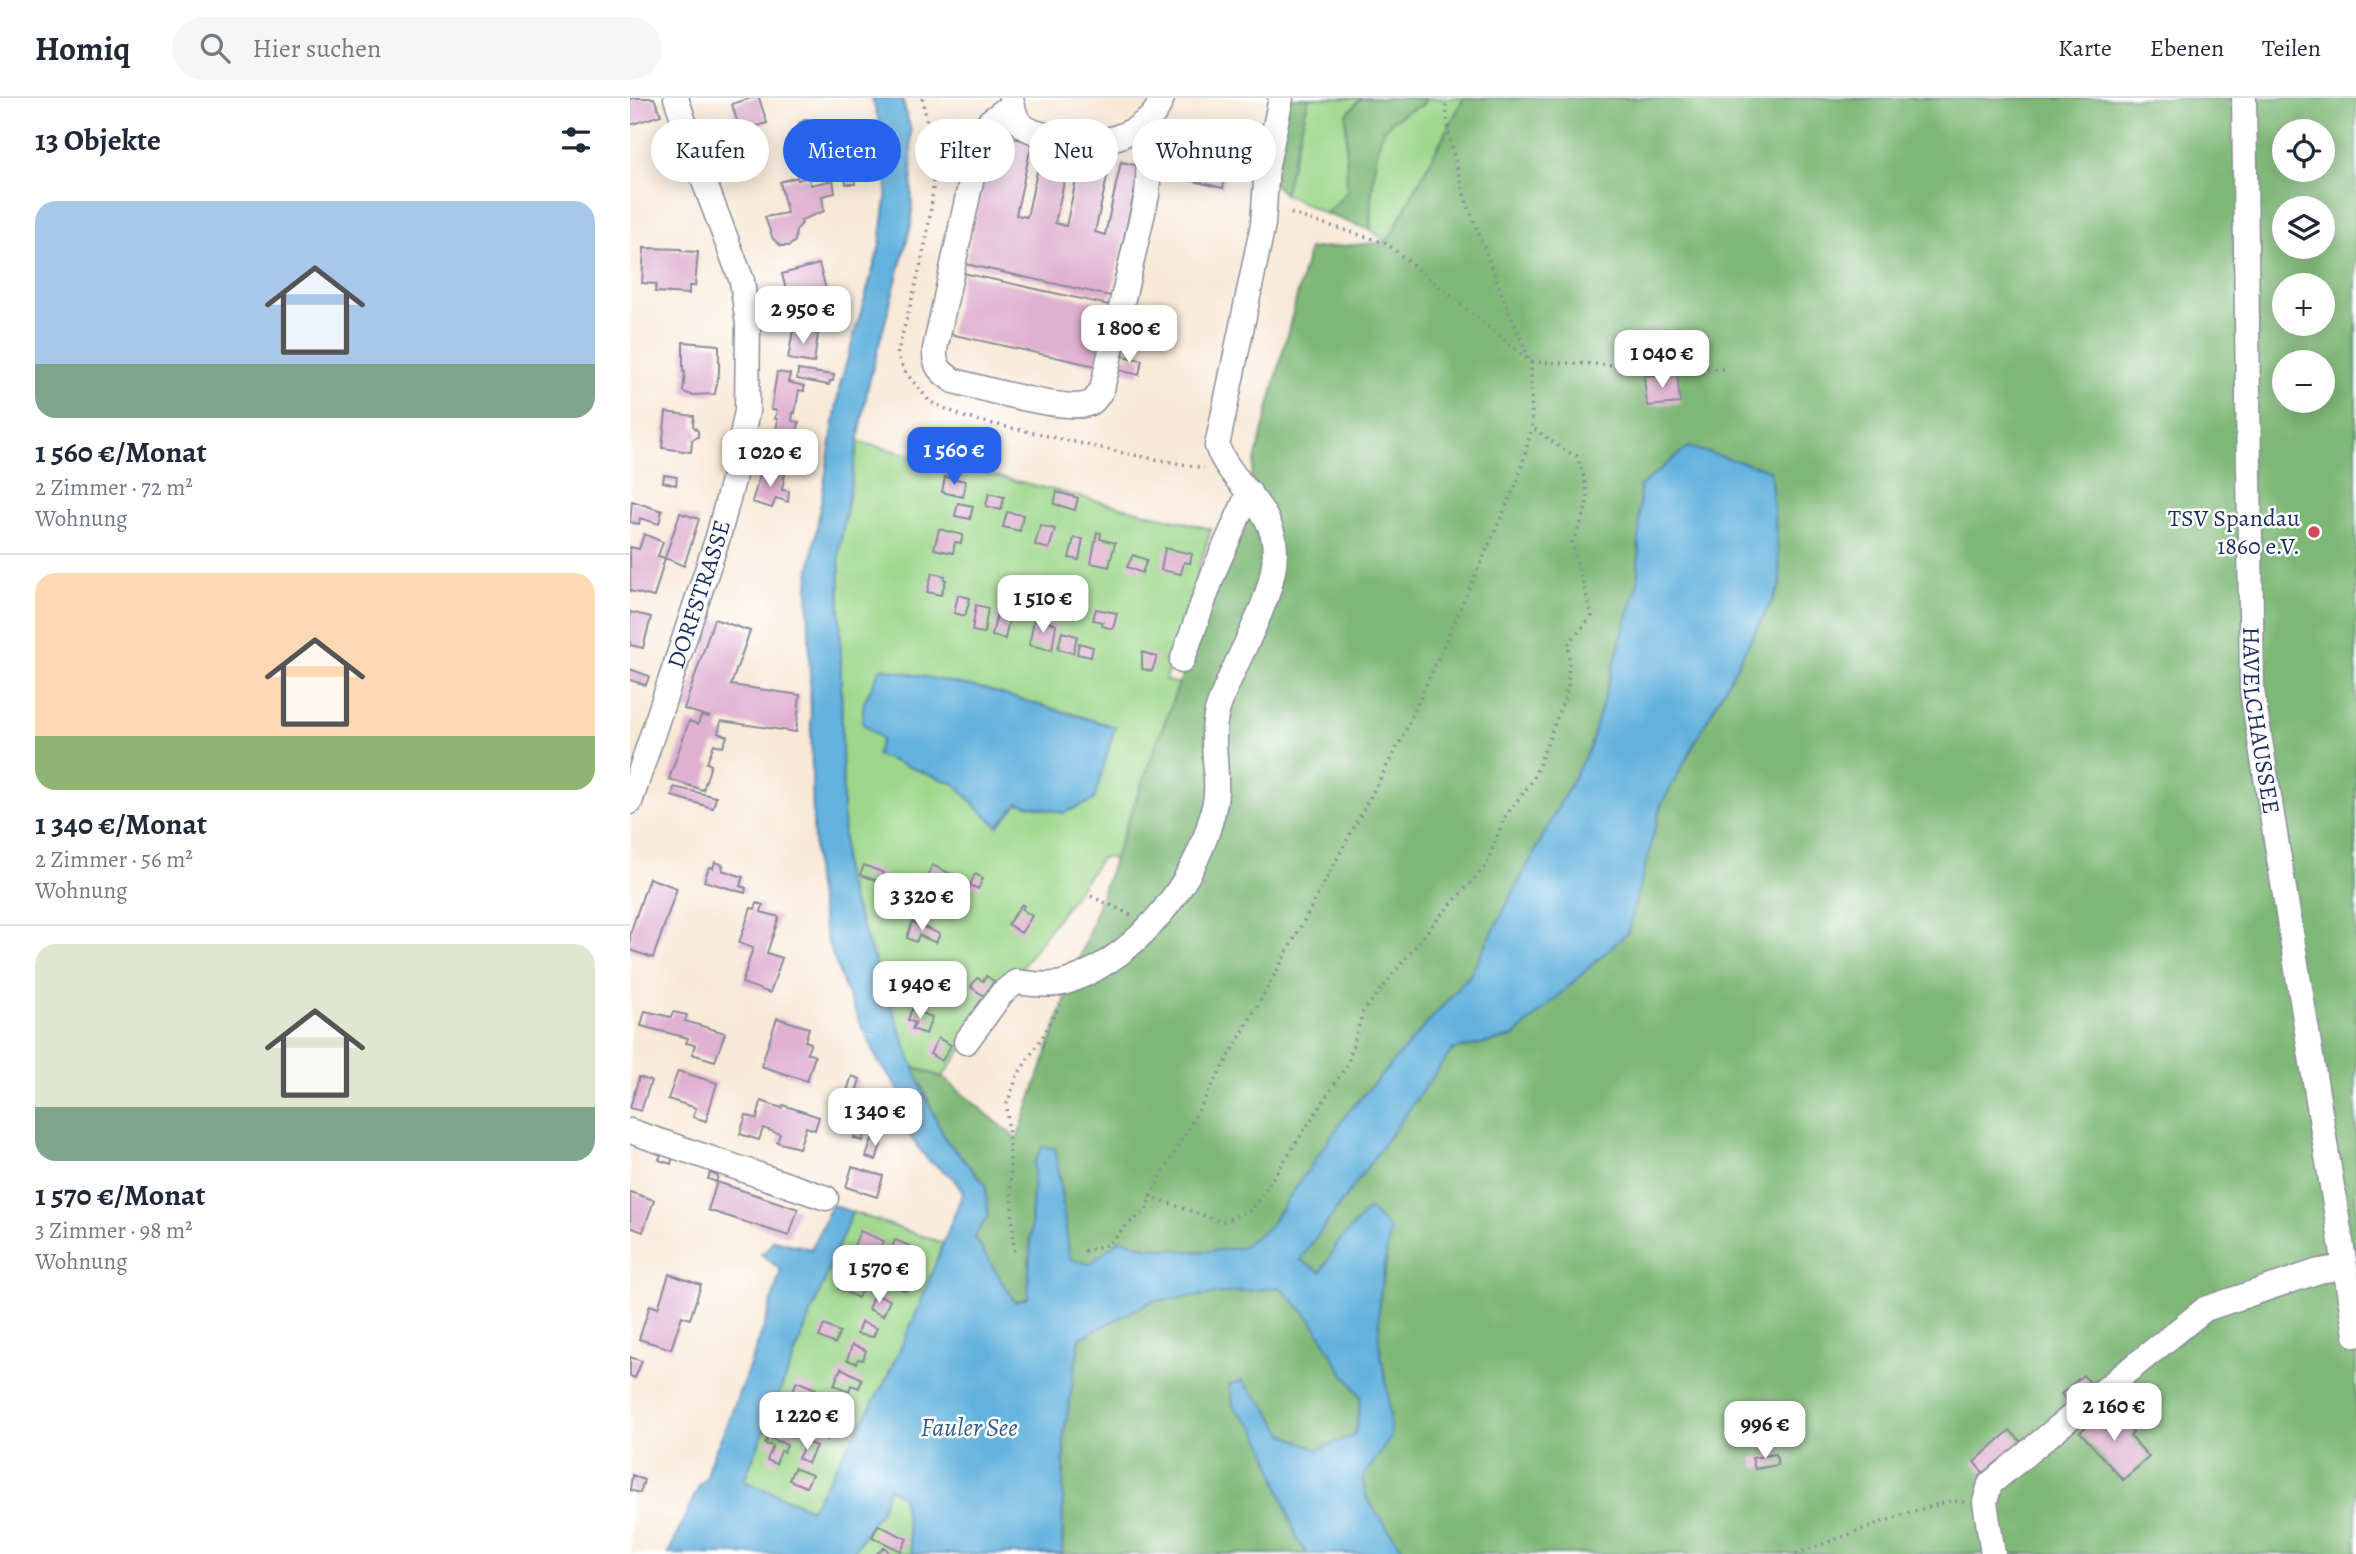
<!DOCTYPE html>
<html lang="de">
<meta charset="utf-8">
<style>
:root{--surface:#fff;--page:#f6f6f7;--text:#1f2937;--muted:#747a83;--line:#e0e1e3;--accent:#2563eb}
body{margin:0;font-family:Alegreya,serif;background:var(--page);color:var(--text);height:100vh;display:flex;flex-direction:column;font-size:26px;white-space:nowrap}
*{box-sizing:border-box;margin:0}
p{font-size:23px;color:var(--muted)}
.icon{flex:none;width:38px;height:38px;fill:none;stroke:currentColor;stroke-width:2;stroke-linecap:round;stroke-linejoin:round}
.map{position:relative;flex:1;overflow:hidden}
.details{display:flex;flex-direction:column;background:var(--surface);width:630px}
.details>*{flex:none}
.hud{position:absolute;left:21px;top:21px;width:665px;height:63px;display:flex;gap:14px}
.fabs{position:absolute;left:1642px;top:21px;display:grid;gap:14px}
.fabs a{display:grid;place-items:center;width:63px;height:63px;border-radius:50%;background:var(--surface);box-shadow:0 4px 18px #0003;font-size:35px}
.price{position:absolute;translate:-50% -60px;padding:0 16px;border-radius:14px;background:#fff;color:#222;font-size:23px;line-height:46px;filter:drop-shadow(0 2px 4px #0008)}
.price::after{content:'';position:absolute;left:50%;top:42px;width:21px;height:16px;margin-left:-10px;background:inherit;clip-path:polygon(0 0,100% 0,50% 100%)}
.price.current{background:var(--accent);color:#fff}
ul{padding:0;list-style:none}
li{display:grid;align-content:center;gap:14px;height:371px;padding:0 35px}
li+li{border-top:2px solid var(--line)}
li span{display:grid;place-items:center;height:217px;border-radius:21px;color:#555}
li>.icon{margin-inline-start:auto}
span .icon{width:126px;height:126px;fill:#fffc;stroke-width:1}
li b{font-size:30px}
h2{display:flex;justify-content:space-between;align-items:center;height:84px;padding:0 35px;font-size:30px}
.chip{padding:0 24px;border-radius:32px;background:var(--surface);box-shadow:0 4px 18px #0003;font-size:24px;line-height:63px}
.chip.current{background:var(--accent);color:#fff}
header{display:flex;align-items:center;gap:42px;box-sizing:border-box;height:98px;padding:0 35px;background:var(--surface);border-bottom:2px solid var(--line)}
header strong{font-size:33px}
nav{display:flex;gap:38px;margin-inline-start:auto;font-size:24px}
.search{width:490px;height:63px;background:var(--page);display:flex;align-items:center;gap:18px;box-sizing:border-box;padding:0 24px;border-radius:38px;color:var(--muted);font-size:26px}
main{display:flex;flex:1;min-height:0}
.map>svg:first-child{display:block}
.green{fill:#9dd78a;stroke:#5c8374;stroke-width:2;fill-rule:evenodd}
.forest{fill:#7eb876;stroke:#4c746a;stroke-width:2;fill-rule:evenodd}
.water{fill:#64b2de;stroke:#40709e;stroke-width:2}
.building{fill:#dfb0d0}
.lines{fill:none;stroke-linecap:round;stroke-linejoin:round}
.minor-casing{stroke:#8a8c9a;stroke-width:27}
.path{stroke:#8a8c9a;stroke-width:3.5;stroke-dasharray:2 5;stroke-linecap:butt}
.minor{stroke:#fff;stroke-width:24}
.poi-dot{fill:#d1495b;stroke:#fff;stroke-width:2.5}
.labels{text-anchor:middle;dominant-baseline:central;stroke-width:5;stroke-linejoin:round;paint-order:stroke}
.poi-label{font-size:24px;fill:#1b2f5e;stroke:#fff;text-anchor:end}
.street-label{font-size:24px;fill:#1b2f5e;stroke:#fff}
.water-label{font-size:26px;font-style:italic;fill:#355d8b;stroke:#fff}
</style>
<header>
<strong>Homiq</strong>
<div class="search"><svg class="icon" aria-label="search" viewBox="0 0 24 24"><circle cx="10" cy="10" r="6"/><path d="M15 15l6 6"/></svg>Hier suchen</div>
<nav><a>Karte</a><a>Ebenen</a><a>Teilen</a></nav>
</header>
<main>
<section class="details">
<h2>13 Objekte<svg class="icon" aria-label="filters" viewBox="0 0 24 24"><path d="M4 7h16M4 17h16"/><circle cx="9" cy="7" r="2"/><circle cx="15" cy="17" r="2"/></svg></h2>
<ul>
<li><span style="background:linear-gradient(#a9c7e8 75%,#7fa58c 0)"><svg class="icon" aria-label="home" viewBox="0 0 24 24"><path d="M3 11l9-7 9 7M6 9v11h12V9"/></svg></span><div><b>1 560 €/Monat</b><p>2 Zimmer · 72 m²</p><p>Wohnung</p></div></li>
<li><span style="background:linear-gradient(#ffd9b3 75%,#8fb573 0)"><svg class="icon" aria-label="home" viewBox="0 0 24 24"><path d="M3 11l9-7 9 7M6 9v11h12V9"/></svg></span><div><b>1 340 €/Monat</b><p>2 Zimmer · 56 m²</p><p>Wohnung</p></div></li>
<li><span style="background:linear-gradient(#dfe7d0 75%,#7fa58c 0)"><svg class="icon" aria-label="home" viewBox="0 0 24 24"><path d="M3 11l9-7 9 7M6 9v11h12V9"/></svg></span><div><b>1 570 €/Monat</b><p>3 Zimmer · 98 m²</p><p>Wohnung</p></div></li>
</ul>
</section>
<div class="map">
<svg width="1726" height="1456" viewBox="0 0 1726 1456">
<rect width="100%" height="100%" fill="#fff"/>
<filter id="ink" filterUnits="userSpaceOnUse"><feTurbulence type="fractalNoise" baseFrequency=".0143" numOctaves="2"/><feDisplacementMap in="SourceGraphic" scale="14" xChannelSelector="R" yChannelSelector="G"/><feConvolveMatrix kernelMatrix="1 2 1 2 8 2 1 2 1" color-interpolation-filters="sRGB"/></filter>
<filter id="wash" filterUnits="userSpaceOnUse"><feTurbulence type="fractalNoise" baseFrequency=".00686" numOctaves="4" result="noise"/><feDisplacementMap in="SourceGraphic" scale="28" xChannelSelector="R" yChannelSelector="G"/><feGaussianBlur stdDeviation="1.57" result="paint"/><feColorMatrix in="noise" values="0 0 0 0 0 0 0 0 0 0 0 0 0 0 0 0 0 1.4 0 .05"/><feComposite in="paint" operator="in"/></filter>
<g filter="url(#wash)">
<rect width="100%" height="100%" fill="#f8e9d7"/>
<path class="green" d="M679 0H731L716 17 717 94 696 116 654 96Z
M796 0H834L757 144 741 132C739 113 745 43 755 30 766 18 778 12 792 7Z
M228 344 581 431 535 582 549 586 484 761 472 759 312 979 283 969 221 799 214 773 209 454ZM251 570 440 615 485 629 434 715 388 705 368 728 350 712 325 686 247 657 252 641Z
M222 1114 313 1145 287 1214 255 1284 182 1411 114 1383Z
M259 1390 272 1398 282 1456H222L251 1411Z"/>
<path class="forest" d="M659 0H679L654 96 642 84Z
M731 0H796L792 7C778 12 766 18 755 30 745 43 739 113 741 132L696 116 717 94 716 17Z
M834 0H1726V1456H776L737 1401 732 1381 761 1339 758 1297 749 1246V1204L757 1161 709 1143 691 1174 670 1162 822 952 883 939 998 834 1031 707 1151 486 1010 388 1008 484 960 649 840 877 716 1017 638 1130 610 1150 570 1154 515 1149 491 1141 460 1166 439 1161 429 1073 412 1049 404 1066 398 1200 385 1204 344 1139 358 1118 355 1086 315 1041 283 969 312 979 387 1041 484 761 611 418 679 151 757 144ZM1654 33H1692V72H1654ZM1654 110H1692V149H1654ZM1654 187H1692V226H1654ZM1654 264H1692V303H1654Z
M650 1189 682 1222 712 1273 731 1299 725 1337 688 1352 654 1336 636 1309H604L625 1329 636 1352 667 1441 677 1456H432L434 1336 450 1240 522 1203Z"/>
<path class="water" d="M242 0H272L281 33 282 123 238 288 209 454 214 773 221 799 293 994 315 1041 355 1086 358 1118 344 1139 385 1204 398 1200 404 1066 412 1049 425 1050 440 1161 460 1166 491 1141 515 1149 570 1154 610 1150 638 1130 716 1017 840 877 960 649 1008 484 1010 388 1058 349 1140 372 1151 486 1031 707 998 834 883 939 822 952 670 1162 691 1174 709 1143 739 1111 760 1131 749 1204V1246L758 1297 761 1339 732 1381 737 1401 776 1456H677L667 1441 636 1352 625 1329 604 1309 599 1287 612 1283 636 1309 654 1336 687 1352 725 1337 731 1299 712 1273 682 1222 650 1189 522 1203 450 1240 434 1336 432 1456H282L272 1398 259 1390 251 1411 222 1456H38L69 1388 77 1379 78 1369 99 1321 134 1229 151 1172 131 1156 138 1151 143 1142 181 1151 202 1107 222 1114 114 1383 181 1411 255 1284 287 1214 333 1094 322 1079 298 1062 278 1036 282 1026 267 989 248 963 217 896 196 839 186 783 183 725 178 485 210 287 250 147 257 93 252 33Z
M251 570 355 591 485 629 464 702 434 715 388 705 368 728 350 712 325 686 246 657 252 641 232 625 234 604Z"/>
<g id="blocks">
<path class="building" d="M0 0H24L31 17 0 27Z
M121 0H129L137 25 110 33 102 6Z
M177 21 182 34 173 38 169 25Z
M364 36 402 44 386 117 397 119 413 47 441 53 425 125 436 128 452 55 481 61 465 134 475 137 491 64 510 68 481 198 335 166Z
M217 37 220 49 212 51 213 54 209 55 204 41Z
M539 45 600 58 593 90 533 76Z
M224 74 225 86H216L215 75Z
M167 79 168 82 178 79 181 87 203 82 205 95 192 98 194 113 171 122 172 125 166 133 165 143 159 148H151L143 141 135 119 157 115 150 84Z
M14 150 51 151V153L68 154 65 188H59V196L25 194 26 186 12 185Z
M189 166 200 205 162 215 152 176Z
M333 175 479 207 466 268 320 236Z
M163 232 188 235 184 265 158 261Z
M53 244 89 247V275L85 296 62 297 53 294 55 274H53Z
M488 257 512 262 509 277 485 271Z
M168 272 204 277 203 283H200L199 287 167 281Z
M147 274 160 276 158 284 174 288V293L169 292 165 315 163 314 162 323 169 324 164 354H157L155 367 141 365 148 321H145L147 312H141Z
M1047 275 1050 305 1017 308 1014 278Z
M36 314 64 318 63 328 68 333V339L62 342 61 354 32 350Z
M131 372 143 374 144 372 155 376 152 392 159 393 158 404 146 400 142 410 122 404Z
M34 377 47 379 46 387 33 384Z
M315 379 336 383 333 399 312 394Z
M427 394 448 400 445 412 424 406Z
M359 395 374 399 371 412 356 408Z
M2 403 32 413 29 426 10 420 9 426 0 424Z
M328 405 343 408 340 421 325 418Z
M377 414 393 417 390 433 373 429Z
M50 415 69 421 54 468 35 460Z
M410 427 425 431 419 451 405 447Z
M309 431 333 437 331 445 325 444 323 455 304 451Z
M467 434 471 435 470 441 485 445 479 469 461 465Z
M14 436 33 444 28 458 35 460 24 499 0 493V449L9 451Z
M444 440 453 441 449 462 439 460Z
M535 450 562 456 560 465 554 464 551 476 531 472Z
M503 457 517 462 512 475 497 469Z
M302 475 315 478 314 481 316 482 311 497 297 494Z
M328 497 340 500 335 518 324 515Z
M346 507 358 510 354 535 342 533Z
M466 511 487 515 483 531 472 528 473 524 463 522Z
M0 514 21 519 13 550 0 547Z
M367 515 380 517 375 541 362 538Z
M84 521 120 533 101 587 170 597 166 634 91 623 88 635 97 638 93 649 84 646 77 665 81 667 73 692 39 681 59 623 68 626 71 618 80 619 54 611Z
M411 521 426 527 422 552 399 547 404 522 411 523Z
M432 534 447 538 443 555 428 551Z
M449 545 463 549 461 559 447 556Z
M512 554 527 559 522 573 512 571Z
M0 571 19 578 16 587 0 582Z
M44 689 86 699 83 710 42 698Z
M85 764 93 767 92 772 113 779 110 788 116 790 115 795 74 783 79 769 83 770Z
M234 767 254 775 251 784 230 777Z
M302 767 323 777 317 791 296 782Z
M345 776 353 780 348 791 340 787Z
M19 780 47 790 23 860 0 852V836Z
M268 792 288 801 281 818 260 809Z
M127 805 133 807 131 814 149 819 137 855 152 860 140 895 112 885 123 850 109 845 121 810 125 811Z
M392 806 394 808 392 811 402 818 391 835 378 826Z
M282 824 310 836 306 845 289 837 286 844 277 840Z
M280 875 316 891 308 906 295 900 293 902 286 899 288 895 274 890Z
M356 878 364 883 354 898 341 889 347 880 353 883Z
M282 911 302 919 296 936 282 931 285 925 278 922Z
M15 913 41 919 43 914 57 917 55 923 95 935 85 963 62 956 65 947 56 945 58 940 11 928Z
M147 920 179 930 175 943 181 945 177 955 185 958 177 983 131 968Z
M308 940 321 947 312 963 300 956Z
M48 973 87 985 76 1023 63 1019 66 1010 38 1001Z
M222 978 230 981 225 998 234 1001 231 1007 214 1002Z
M9 979 21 983 11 1013 0 1010Z
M131 1003 152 1010 153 1007 189 1019 185 1032 176 1029 169 1050 147 1044 150 1036 133 1030 129 1042 110 1036 116 1017 127 1021Z
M227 1031 235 1034 233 1043 224 1040Z
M243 1038 253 1040 246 1062 236 1059Z
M33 1051 44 1055 41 1066 29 1062Z
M222 1069 253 1078 247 1099 216 1089Z
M80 1075 88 1078 86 1084 78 1081Z
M87 1084 168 1111 159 1138 78 1112Z
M0 1094 24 1102 13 1134 0 1129Z
M230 1133 254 1143 248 1157 224 1148Z
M265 1142 290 1152 285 1164 260 1154Z
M217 1170 230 1176 227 1182 235 1186 228 1200 208 1190Z
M256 1171 281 1181 276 1193 251 1183Z
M39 1176 71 1187 60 1221 52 1218 41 1251 9 1241 20 1207 28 1210Z
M244 1196 260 1202 253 1218 238 1211Z
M231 1224 247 1230 243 1239 227 1236Z
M194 1227 210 1234 205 1246 189 1239Z
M222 1247 236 1252 233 1262 228 1261 226 1265 217 1262Z
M0 1259 12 1263 5 1280 0 1278Z
M211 1270 232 1281 229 1290 221 1287 219 1293 204 1287Z
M1453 1277 1463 1288 1440 1307 1431 1296Z
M167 1283 186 1291 181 1303 177 1301 176 1305 167 1301 169 1298 162 1295Z
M198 1299 216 1307 211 1320 192 1311Z
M159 1305 168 1309 165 1315 173 1318 163 1340 149 1334 160 1310 158 1309Z
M1474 1308 1493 1329 1496 1326 1503 1335 1500 1338 1519 1359 1493 1382 1450 1334 1464 1322 1461 1318Z
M189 1318 196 1321 195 1324 203 1328 197 1342 181 1335Z
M1380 1332 1392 1345 1356 1378 1344 1364Z
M138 1339 157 1347 154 1354 151 1353 146 1366 137 1362 143 1348 135 1346Z
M176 1344 186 1348 178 1365 168 1360Z
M1146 1356 1148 1367 1125 1371 1122 1360Z
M164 1370 182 1377 176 1389 159 1382Z
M2 1377 14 1382 10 1395 0 1392Z
M248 1427 277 1441 271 1453 242 1439Z
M255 1449 260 1456H246Z"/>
</g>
</g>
<g filter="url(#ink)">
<use href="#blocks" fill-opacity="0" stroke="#8a8c9a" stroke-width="2"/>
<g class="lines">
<defs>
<g id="minor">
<path d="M381 0C383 9 384 18 390 25 397 33 409 36 420 38 428 40 437 43 446 44 478 47 522 32 532 0"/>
<path id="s1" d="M1614 0 1622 593 1726 1237"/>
<path d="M382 7 360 23 350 41 305 251C304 268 310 274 324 283 349 289 443 317 462 304 466 302 469 295 472 291L517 97C519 72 520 51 512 26"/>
<path d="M552 563 585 471 619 394"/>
<path id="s2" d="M0 704 88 439 103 382 117 313 118 227 112 183 75 86 46 0"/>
<path d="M336 944 372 895 386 884C404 886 423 889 439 883 512 856 571 779 585 704 590 675 579 643 587 614 601 564 652 495 644 443 638 405 600 383 587 348L633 126 637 67 651 0"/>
<path d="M0 1033 196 1100"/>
<path d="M1363 1456 1355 1404 1360 1386 1442 1318 1575 1211 1689 1173 1715 1169"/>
</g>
</defs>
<use href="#minor" class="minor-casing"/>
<path class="path" d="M292 0C298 28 304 57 303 87 300 145 281 201 267 257L276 275 300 304 337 320 498 356 574 370
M815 0 820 41 833 94 876 207 901 264 1096 271
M461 798 501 817
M520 1098 591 1124 622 1112 717 967 733 914 809 819 856 768 874 720 903 682 938 591 939 545 962 518 942 445C960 407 962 399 947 358 928 351 919 340 902 329
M384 1153 377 1006 387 978 413 938 430 906
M454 1153 479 1146 497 1127 516 1113 520 1098 642 882 774 636 888 382 902 329 901 264 756 145 656 114
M1166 1456 1277 1415 1320 1403 1335 1404"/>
<use href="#minor" class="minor"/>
</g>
</g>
<circle class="poi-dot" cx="1684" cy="434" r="7"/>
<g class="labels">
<g class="poi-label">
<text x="1670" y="420">TSV Spandau<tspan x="1670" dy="28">1860 e.V.</tspan></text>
</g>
<g class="street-label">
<text stroke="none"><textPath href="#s2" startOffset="219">DORFSTRASSE</textPath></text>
<text stroke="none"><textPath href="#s1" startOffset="623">HAVELCHAUSSEE</textPath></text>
</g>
<g class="water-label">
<text x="339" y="1329">Fauler See</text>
</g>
</g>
</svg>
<div class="fabs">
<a><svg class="icon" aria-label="locate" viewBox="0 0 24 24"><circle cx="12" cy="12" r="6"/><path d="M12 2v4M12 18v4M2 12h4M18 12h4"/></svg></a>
<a><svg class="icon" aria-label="layers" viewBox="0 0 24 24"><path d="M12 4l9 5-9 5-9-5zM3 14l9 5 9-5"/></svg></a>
<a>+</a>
<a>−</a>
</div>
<b class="price" style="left:173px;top:248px">2 950 €</b>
<b class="price" style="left:499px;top:267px">1 800 €</b>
<b class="price" style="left:1032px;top:292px">1 040 €</b>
<b class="price current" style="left:324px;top:389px">1 560 €</b>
<b class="price" style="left:140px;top:391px">1 020 €</b>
<b class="price" style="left:413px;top:537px">1 510 €</b>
<b class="price" style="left:292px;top:835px">3 320 €</b>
<b class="price" style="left:290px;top:923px">1 940 €</b>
<b class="price" style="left:245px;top:1050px">1 340 €</b>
<b class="price" style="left:249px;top:1207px">1 570 €</b>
<b class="price" style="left:1484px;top:1345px">2 160 €</b>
<b class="price" style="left:177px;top:1354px">1 220 €</b>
<b class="price" style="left:1135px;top:1363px">996 €</b>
<div class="hud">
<a class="chip">Kaufen</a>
<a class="chip current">Mieten</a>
<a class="chip">Filter</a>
<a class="chip">Neu</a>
<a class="chip">Wohnung</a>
</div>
</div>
</main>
